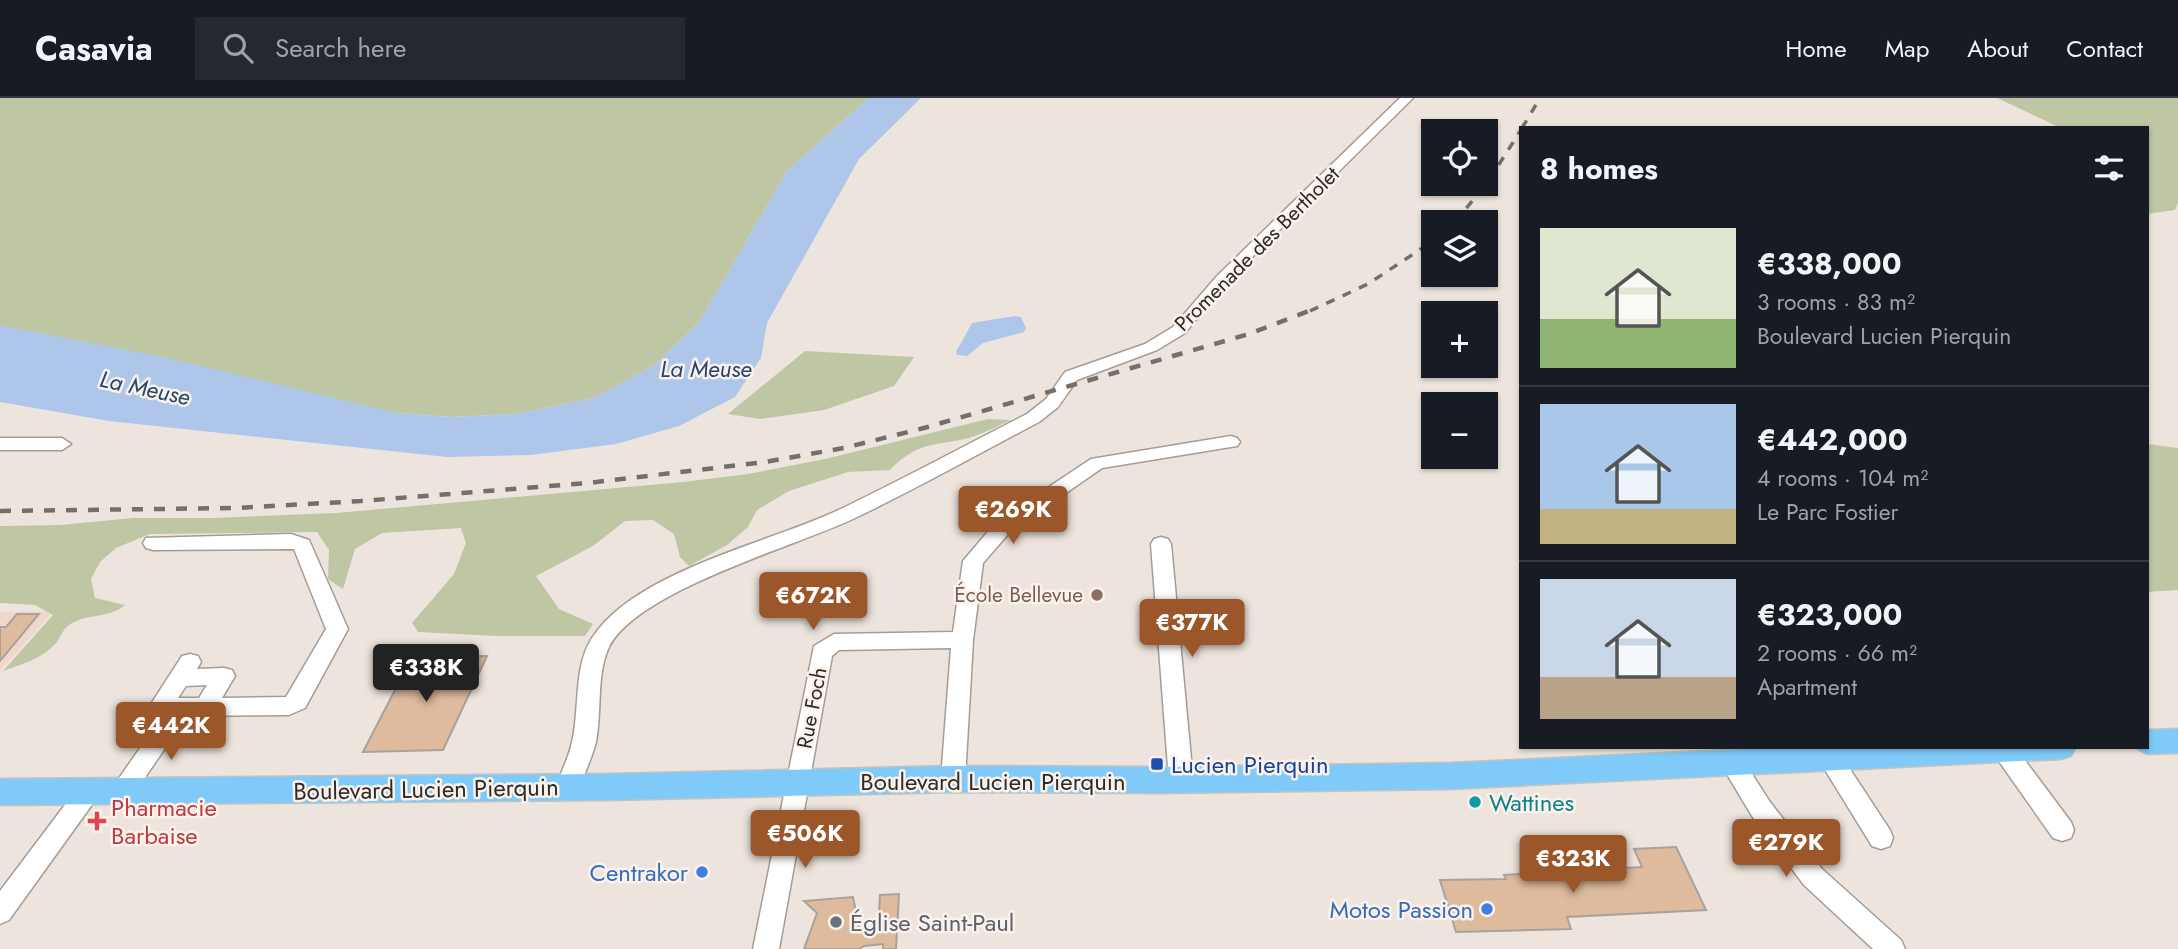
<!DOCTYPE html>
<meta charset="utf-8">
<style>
:root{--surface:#171b24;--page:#242831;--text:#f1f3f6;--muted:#9ea1a6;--line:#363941;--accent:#9b562a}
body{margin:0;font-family:Jost,sans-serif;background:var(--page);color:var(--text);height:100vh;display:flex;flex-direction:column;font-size:26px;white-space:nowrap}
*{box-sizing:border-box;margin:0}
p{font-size:23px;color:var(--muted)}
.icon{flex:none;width:38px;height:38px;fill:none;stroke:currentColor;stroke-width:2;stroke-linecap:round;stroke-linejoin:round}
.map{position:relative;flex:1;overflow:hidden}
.sheet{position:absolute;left:1519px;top:28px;width:630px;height:623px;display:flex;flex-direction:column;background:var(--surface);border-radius:0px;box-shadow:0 2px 5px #0004}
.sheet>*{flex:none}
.fabs{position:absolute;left:1421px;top:21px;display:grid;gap:14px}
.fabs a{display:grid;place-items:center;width:77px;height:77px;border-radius:0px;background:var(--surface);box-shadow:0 2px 5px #0004;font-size:35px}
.price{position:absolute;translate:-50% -60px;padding:0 16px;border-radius:7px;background:var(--accent);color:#fff;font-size:23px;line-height:46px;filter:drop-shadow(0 2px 4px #0008)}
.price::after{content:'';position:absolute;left:50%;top:42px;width:21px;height:16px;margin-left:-10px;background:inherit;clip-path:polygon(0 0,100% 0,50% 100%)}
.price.on{background:#222;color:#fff}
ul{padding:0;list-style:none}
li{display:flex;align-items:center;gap:21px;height:175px;padding:0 21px}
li+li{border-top:2px solid var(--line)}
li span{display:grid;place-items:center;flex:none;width:196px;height:140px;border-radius:0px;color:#555}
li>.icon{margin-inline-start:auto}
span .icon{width:84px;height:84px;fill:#fffc;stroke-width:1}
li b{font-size:30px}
h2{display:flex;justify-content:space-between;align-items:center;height:84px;padding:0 21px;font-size:30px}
header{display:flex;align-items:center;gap:42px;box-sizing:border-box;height:98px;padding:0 35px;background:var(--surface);border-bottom:2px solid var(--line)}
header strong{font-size:33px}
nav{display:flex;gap:38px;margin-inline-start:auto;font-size:24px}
.search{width:490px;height:63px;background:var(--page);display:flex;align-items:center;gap:18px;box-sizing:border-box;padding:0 24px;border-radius:0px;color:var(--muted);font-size:26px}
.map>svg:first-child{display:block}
.commercial{fill:#eed7cb}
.green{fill:#bec6a4}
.water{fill:#aec6ea}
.building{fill:#debb9d;stroke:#a9a19a;stroke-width:2}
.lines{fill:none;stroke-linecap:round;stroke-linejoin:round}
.minor-casing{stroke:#a49c95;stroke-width:3}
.major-casing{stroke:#c4c3c3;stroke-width:3}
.minor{fill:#fff;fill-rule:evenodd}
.major{fill:#7fcaf8;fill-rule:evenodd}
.rail-far1{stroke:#746f6b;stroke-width:3.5;stroke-dasharray:9 9;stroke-linecap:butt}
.rail{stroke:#746f6b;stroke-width:4.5;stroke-dasharray:11 11;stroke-linecap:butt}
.education-dot{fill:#8d6e63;stroke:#faf2eb;stroke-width:2.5}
.transit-dot{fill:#1a4fb4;stroke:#faf2eb;stroke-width:2.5}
.culture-dot{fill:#0f9aa8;stroke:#faf2eb;stroke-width:2.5}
.health-dot{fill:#e0444e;stroke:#faf2eb;stroke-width:2.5}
.shop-dot{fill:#3f7fe0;stroke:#faf2eb;stroke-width:2.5}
.worship-dot{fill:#6b7280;stroke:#faf2eb;stroke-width:2.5}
.labels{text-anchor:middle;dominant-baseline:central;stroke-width:5;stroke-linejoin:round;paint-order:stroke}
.street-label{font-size:21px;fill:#2d2a28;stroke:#faf2eb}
.education-label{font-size:21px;fill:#785e54;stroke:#faf2eb;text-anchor:end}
.water-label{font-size:23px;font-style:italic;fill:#254673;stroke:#faf2eb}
.near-transit-label{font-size:24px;fill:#164399;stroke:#faf2eb;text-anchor:start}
.near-street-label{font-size:24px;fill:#2d2a28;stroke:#faf2eb}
.near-culture-label{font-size:24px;fill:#0d838f;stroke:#faf2eb;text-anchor:start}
.near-health-label{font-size:24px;fill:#be3a42;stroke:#faf2eb;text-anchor:start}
.near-shop-label{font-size:24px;fill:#366cbe;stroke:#faf2eb;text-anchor:end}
.near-worship-label{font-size:24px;fill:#5b616d;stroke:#faf2eb;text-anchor:start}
</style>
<header>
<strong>Casavia</strong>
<div class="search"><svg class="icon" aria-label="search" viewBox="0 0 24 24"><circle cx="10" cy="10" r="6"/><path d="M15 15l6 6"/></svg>Search here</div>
<nav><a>Home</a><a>Map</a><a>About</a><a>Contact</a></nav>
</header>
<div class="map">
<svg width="2178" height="851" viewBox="0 0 2178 851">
<rect width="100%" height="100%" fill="#ede5dd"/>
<path class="commercial" d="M53 513 0 573V514Z"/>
<path class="green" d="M0 0H869L787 73 700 223 656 266 594 300 516 316 452 319 397 315 0 229Z
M1997 0H2178V104L2175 112 2147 116V30H2061Z
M805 253 914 259 894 288 824 312 760 321 728 316Z
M988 321 1011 322C999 327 987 334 975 338 938 350 922 339 890 372L848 374 789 393 757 412 748 429 727 447 689 468 680 459 674 436 653 422 625 423 593 448 536 478 559 511 593 526 585 538H496L418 534 412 525 454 476 466 445 461 430 382 435 355 451 343 491 328 481 329 452 317 434 150 436 116 450 100 464 91 481 95 500 125 507C109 521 86 515 69 527 63 531 60 540 56 545 42 561 22 566 3 573L53 517 35 507 0 505V428L61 427 133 420H214L336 415 683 384 748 376 825 361Z
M2147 346 2178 350V492L2147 494Z"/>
<path class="water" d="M869 0H921L859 61 767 225 761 260 735 299 679 328 616 346 531 357 447 359 109 323 0 304V227L172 261 397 315 452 319 516 316 594 300 656 266 700 223 787 73Z
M1015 218 1021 219 1026 230 1024 234 983 245 967 258 957 257 956 254 972 225Z"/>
<path class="building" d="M17 516H39L0 563V529H6Z
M487 558 443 652 363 654 412 559Z
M1676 749 1706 812 1567 819 1571 831 1456 834 1440 782 1506 781 1504 777 1642 769 1634 751Z
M899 796 896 851H883V846L864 848 859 851H804L817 815 804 803 853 799 860 834 878 833 880 797Z"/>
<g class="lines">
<defs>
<path id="minor" d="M1400 0H1413L1227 184 1185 235 1157 252 1077 282 1058 309 1039 324C978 356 918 390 855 420 797 448 638 492 609 549 596 577 602 614 596 644 592 659 585 674 580 689L576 696 568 699 560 696 556 689C561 674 569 659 572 644 580 612 573 569 592 540 636 472 771 445 843 410 905 380 966 347 1027 316L1046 301 1065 274 1145 246 1173 229 1217 178Z
M1231 338 1237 340 1240 344 1237 348 1102 370 1010 434 983 465 973 542 965 681 961 688 953 691 945 688 941 681 951 550 839 552 832 558 779 851H753L814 548 834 536 953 534 963 463 996 424 1091 361Z
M0 340H62L71 346 62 352H0Z
M291 436 309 442 348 531 305 610 289 617 187 618 131 700 123 703 115 700 111 693 115 686 163 617 157 615 151 606 182 558 190 556 198 558 201 564 197 571 224 570 232 572 235 578 222 600 286 599 326 531 294 451 153 452 146 450 143 445 146 440ZM207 587 199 600H178L186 588Z
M1161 439 1168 441 1171 446 1193 682 1189 689 1181 692 1173 689 1169 682 1151 446 1154 441Z
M1994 649H2015L2071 724 2074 732 2071 740 2062 743 2053 740 1996 659Z
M1830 650 1838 653 1890 732 1893 740 1890 748 1881 751 1872 748 1822 667 1818 660 1822 653Z
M1733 656 1741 659 1770 704 1822 771 1901 842 1905 851H1873L1804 787 1752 718 1725 673 1721 666 1725 659Z
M88 684 96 687 100 694 96 701 9 822 0 826V793L80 687Z"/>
<path id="major" d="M2178 631V655L2147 656 2135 649H2147V632Z
M1798 649H2076L2071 658 2061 661 1450 691 1158 695 953 694 608 702 0 707V681L608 676 953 668 1158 669 1450 665Z"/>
</defs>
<use href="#minor" class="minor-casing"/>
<use href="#major" class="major-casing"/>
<use href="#minor" class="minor"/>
<use href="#major" class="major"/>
<path class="rail-far1" d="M1522 30 1540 0
M1455 124 1487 85 1521 32
M1310 213 1368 186 1433 143"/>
<path class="rail" d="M0 413 236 410 361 403 588 385 765 364 844 350 924 330 1249 236 1314 211"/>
</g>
<circle class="education-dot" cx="1097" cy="497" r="7"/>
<rect class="transit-dot" x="1150" y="659" width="14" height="14" rx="3.5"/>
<circle class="culture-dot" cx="1475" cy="704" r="7"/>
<path class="health-dot" d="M93.5 712.5h7v7h7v7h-7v7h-7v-7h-7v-7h7z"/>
<g class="shop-dot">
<circle cx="702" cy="774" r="7"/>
<circle cx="1487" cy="811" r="7"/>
</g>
<circle class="worship-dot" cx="836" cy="824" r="7"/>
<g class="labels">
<g class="street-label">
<text transform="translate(1257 151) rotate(-45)">Promenade des Bertholet</text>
<text transform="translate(812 610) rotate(-79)">Rue Foch</text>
</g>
<g class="education-label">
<text x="1083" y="497">École Bellevue</text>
</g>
<g class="water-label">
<text x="706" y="271">La Meuse</text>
<text transform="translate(145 290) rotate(12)">La Meuse</text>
</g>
<g class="near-transit-label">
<text x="1171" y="666">Lucien Pierquin</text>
</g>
<g class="near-street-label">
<text x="993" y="683">Boulevard Lucien Pierquin</text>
<text transform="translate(426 691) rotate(-1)">Boulevard Lucien Pierquin</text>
</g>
<g class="near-culture-label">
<text x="1489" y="704">Wattines</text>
</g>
<g class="near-health-label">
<text x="111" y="709">Pharmacie<tspan x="111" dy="28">Barbaise</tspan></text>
</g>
<g class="near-shop-label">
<text x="688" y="774">Centrakor</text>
<text x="1473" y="811">Motos Passion</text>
</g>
<g class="near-worship-label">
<text x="850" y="824">Église Saint-Paul</text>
</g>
</g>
</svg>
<div class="fabs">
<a><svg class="icon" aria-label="locate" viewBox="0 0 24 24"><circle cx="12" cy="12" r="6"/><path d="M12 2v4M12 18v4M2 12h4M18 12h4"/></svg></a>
<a><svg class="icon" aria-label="layers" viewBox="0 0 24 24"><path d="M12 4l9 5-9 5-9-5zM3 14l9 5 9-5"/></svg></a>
<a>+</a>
<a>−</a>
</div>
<b class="price" style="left:1013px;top:448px">€269K</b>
<b class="price" style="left:813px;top:534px">€672K</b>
<b class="price" style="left:1192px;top:561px">€377K</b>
<b class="price on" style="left:426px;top:606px">€338K</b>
<b class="price" style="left:171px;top:664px">€442K</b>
<b class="price" style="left:805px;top:772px">€506K</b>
<b class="price" style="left:1786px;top:781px">€279K</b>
<b class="price" style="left:1573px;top:797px">€323K</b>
<section class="sheet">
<h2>8 homes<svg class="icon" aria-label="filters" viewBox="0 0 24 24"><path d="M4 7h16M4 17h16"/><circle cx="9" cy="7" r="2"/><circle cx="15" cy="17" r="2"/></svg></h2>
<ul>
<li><span style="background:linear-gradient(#dfe7d0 65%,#8fb573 0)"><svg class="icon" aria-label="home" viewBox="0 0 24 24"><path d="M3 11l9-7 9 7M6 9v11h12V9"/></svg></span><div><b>€338,000</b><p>3 rooms · 83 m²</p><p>Boulevard Lucien Pierquin</p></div></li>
<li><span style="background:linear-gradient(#a9c7e8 75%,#c2b280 0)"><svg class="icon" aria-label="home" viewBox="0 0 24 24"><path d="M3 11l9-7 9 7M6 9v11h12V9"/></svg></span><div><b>€442,000</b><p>4 rooms · 104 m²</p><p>Le Parc Fostier</p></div></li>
<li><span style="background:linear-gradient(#c9d6e8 70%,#b9a48a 0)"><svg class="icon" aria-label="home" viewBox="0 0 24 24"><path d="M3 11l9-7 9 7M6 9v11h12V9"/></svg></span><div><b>€323,000</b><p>2 rooms · 66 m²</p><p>Apartment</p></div></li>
</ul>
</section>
</div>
